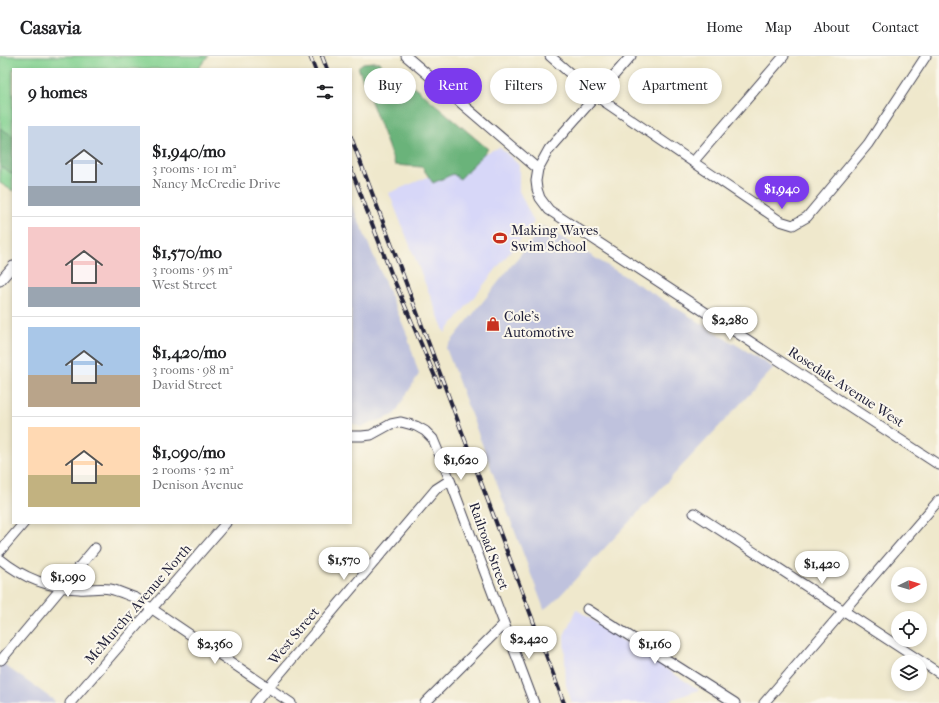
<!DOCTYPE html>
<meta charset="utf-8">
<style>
:root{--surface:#fff;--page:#f2f2f2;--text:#202124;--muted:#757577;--line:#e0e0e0;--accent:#7c3aed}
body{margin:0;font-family:"IM FELL French Canon",serif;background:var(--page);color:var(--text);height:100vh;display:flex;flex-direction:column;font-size:15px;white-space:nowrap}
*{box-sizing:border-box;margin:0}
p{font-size:13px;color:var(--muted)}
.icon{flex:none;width:22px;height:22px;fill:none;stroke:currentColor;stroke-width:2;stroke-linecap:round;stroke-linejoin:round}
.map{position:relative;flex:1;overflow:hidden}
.panel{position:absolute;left:12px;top:12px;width:340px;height:456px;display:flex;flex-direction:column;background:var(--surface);border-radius:0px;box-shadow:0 2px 6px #0003}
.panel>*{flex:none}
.top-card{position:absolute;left:364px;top:12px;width:380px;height:36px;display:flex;gap:8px}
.needle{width:26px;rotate:85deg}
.fabs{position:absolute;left:891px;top:511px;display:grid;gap:8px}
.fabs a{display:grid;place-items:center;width:36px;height:36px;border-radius:50%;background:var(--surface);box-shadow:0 2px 6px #0003;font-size:20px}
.price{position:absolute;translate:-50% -34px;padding:0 9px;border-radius:14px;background:#fff;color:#222;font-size:13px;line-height:26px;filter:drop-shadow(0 1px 2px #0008)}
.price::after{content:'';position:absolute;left:50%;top:24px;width:12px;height:9px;margin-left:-6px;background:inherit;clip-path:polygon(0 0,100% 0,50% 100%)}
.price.active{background:var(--accent);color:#fff}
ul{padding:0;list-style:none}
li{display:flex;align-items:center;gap:12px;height:100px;padding:0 16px}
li+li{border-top:1px solid var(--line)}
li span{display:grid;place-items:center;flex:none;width:112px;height:80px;border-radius:0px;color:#555}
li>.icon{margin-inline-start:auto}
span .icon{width:48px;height:48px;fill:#fffc;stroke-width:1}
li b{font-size:17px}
h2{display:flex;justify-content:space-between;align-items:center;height:48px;padding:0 16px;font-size:17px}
.tag{padding:0 14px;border-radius:18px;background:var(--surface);box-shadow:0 2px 6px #0003;font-size:14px;line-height:36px}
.tag.active{background:var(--accent);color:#fff}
header{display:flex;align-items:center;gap:24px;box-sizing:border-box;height:56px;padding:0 20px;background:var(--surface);border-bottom:1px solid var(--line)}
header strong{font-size:19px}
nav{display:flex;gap:22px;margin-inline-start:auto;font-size:14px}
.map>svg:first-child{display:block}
.built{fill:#d7d7f8}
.industrial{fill:#bfc2dd}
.green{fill:#83d190;stroke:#527a66}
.forest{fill:#6ab37a;stroke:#466a5a}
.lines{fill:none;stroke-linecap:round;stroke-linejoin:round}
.street-casing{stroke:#414051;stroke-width:11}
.street{stroke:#fff;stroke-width:9}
.rail-casing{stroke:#22223b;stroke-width:4}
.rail{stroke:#fbf7ec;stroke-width:2.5;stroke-dasharray:8;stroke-linecap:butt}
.labels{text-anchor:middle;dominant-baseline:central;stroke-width:4;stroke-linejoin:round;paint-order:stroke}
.poi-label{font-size:14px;fill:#22223b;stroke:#fbf7ec;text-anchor:start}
.street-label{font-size:14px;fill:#22223b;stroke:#fbf7ec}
</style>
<header>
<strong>Casavia</strong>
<nav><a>Home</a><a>Map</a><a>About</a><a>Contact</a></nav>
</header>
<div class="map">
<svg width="939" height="647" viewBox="0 0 939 647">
<rect width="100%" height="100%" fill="#fbf7ec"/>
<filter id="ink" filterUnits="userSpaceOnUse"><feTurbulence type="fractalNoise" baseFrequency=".025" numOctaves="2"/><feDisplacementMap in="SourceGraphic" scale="8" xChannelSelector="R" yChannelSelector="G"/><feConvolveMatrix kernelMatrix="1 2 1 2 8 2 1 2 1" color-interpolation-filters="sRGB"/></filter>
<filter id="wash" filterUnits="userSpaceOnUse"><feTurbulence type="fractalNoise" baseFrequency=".012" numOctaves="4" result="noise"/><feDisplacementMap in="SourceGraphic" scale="16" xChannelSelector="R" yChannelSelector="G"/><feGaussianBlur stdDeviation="0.9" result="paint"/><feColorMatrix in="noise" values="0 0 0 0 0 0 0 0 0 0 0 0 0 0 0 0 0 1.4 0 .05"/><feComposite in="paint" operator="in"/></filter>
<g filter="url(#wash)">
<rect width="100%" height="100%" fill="#efe8cc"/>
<path class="built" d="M500 91 519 109V135L534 166 445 277 389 137Z
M576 553 625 586 699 634 662 647H572L566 629 564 580Z"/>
<path class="industrial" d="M351 147 406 276 419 318 394 359 361 371 351 367Z
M543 170 774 312 553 547 544 553 446 292Z
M0 606 55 645 53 647H0Z"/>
<path class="green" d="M0 0H208L198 13H13V135L0 127Z"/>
<path class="forest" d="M373 6H379L385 17 395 27 416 32 488 93 460 123 453 118 433 127 422 111 395 109 358 11 363 7Z
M0 72 13 80V118L0 110Z"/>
</g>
<g filter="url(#ink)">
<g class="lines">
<defs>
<path id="street" d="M406 0 538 113
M550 0 596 40 780 165 793 169 807 161 868 88 926 0
M631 0 549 93 538 113 536 125 537 133 540 142 549 154 939 409
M693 106 784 0
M0 225 13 210
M351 380H362L371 379 391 368 401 366 416 370 425 375 433 383 450 424 534 647
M694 457 939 617
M0 495 24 467
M0 503C23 522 49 532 79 533 89 534 100 531 110 533 119 535 127 539 136 542L291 647
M587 553 735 647
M1 604 95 492
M70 647 226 467
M255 647 436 433 450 424
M425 647 503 569
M764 647 939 444"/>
</defs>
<use href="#street" class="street-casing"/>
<use href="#street" class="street"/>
<defs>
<path id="rail" d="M310 0 315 13
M322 0 327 13
M351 81 564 647
M351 113 391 217 439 330"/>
</defs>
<use href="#rail" class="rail-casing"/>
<use href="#rail" class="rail"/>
</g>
</g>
<defs>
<symbol id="stadium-bare" viewBox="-9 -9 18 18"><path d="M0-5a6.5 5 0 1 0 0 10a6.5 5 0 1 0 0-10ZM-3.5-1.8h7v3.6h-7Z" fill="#c8321e" stroke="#fbf7ec" stroke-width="2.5" paint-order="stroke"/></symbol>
<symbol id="shop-bare" viewBox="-9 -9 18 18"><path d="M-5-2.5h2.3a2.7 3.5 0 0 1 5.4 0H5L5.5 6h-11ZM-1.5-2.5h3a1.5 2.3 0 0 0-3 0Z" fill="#c8321e" stroke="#fbf7ec" stroke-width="2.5" paint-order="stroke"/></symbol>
</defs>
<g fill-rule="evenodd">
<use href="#stadium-bare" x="490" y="172" width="20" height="20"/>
<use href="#shop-bare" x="483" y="258" width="20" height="20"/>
</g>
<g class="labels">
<g class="poi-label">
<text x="511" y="174">Making Waves<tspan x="511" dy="16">Swim School</tspan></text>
<text x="504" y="260">Cole's<tspan x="504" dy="16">Automotive</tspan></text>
</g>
<g class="street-label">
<text transform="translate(846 331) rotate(33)">Rosedale Avenue West</text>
<text transform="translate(489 490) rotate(70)">Railroad Street</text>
<text transform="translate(138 548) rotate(-49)">McMurchy Avenue North</text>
<text transform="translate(294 580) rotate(-50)">West Street</text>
</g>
</g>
</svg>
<div class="fabs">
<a><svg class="needle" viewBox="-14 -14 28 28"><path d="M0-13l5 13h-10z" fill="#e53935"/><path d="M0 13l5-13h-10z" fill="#757577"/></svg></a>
<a><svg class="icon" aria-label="locate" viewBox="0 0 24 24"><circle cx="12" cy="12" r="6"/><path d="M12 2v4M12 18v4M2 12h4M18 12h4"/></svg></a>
<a><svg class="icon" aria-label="layers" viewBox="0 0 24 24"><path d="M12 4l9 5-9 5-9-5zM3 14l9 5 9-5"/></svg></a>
</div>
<b class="price active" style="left:782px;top:154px">$1,940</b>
<b class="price" style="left:730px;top:285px">$2,280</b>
<b class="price" style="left:461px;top:425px">$1,620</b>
<b class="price" style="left:344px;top:525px">$1,570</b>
<b class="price" style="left:822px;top:529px">$1,420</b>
<b class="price" style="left:68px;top:542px">$1,090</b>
<b class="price" style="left:529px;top:604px">$2,420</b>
<b class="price" style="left:215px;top:609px">$2,360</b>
<b class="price" style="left:655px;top:609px">$1,160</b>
<div class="top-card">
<a class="tag">Buy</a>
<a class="tag active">Rent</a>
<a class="tag">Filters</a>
<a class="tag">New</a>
<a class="tag">Apartment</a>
</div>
<section class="panel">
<h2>9 homes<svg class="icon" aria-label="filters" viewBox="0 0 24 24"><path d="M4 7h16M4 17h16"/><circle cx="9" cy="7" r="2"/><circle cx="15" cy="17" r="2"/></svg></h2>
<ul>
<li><span style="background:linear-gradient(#c9d6e8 75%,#9aa5b1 0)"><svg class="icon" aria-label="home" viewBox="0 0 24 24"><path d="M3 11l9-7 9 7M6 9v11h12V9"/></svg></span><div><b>$1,940/mo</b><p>3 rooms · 101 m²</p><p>Nancy McCredie Drive</p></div></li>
<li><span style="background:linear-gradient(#f6c9c9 75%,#9aa5b1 0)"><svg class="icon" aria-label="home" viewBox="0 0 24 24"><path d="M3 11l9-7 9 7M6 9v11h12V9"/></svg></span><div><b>$1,570/mo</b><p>3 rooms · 95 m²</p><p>West Street</p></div></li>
<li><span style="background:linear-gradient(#a9c7e8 60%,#b9a48a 0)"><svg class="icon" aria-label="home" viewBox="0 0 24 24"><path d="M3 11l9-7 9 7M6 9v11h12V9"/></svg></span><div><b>$1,420/mo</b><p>3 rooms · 98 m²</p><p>David Street</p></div></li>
<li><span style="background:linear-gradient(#ffd9b3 60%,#c2b280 0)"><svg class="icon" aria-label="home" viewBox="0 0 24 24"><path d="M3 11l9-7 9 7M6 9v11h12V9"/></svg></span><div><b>$1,090/mo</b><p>2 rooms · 52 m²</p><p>Denison Avenue</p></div></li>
</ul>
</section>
</div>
